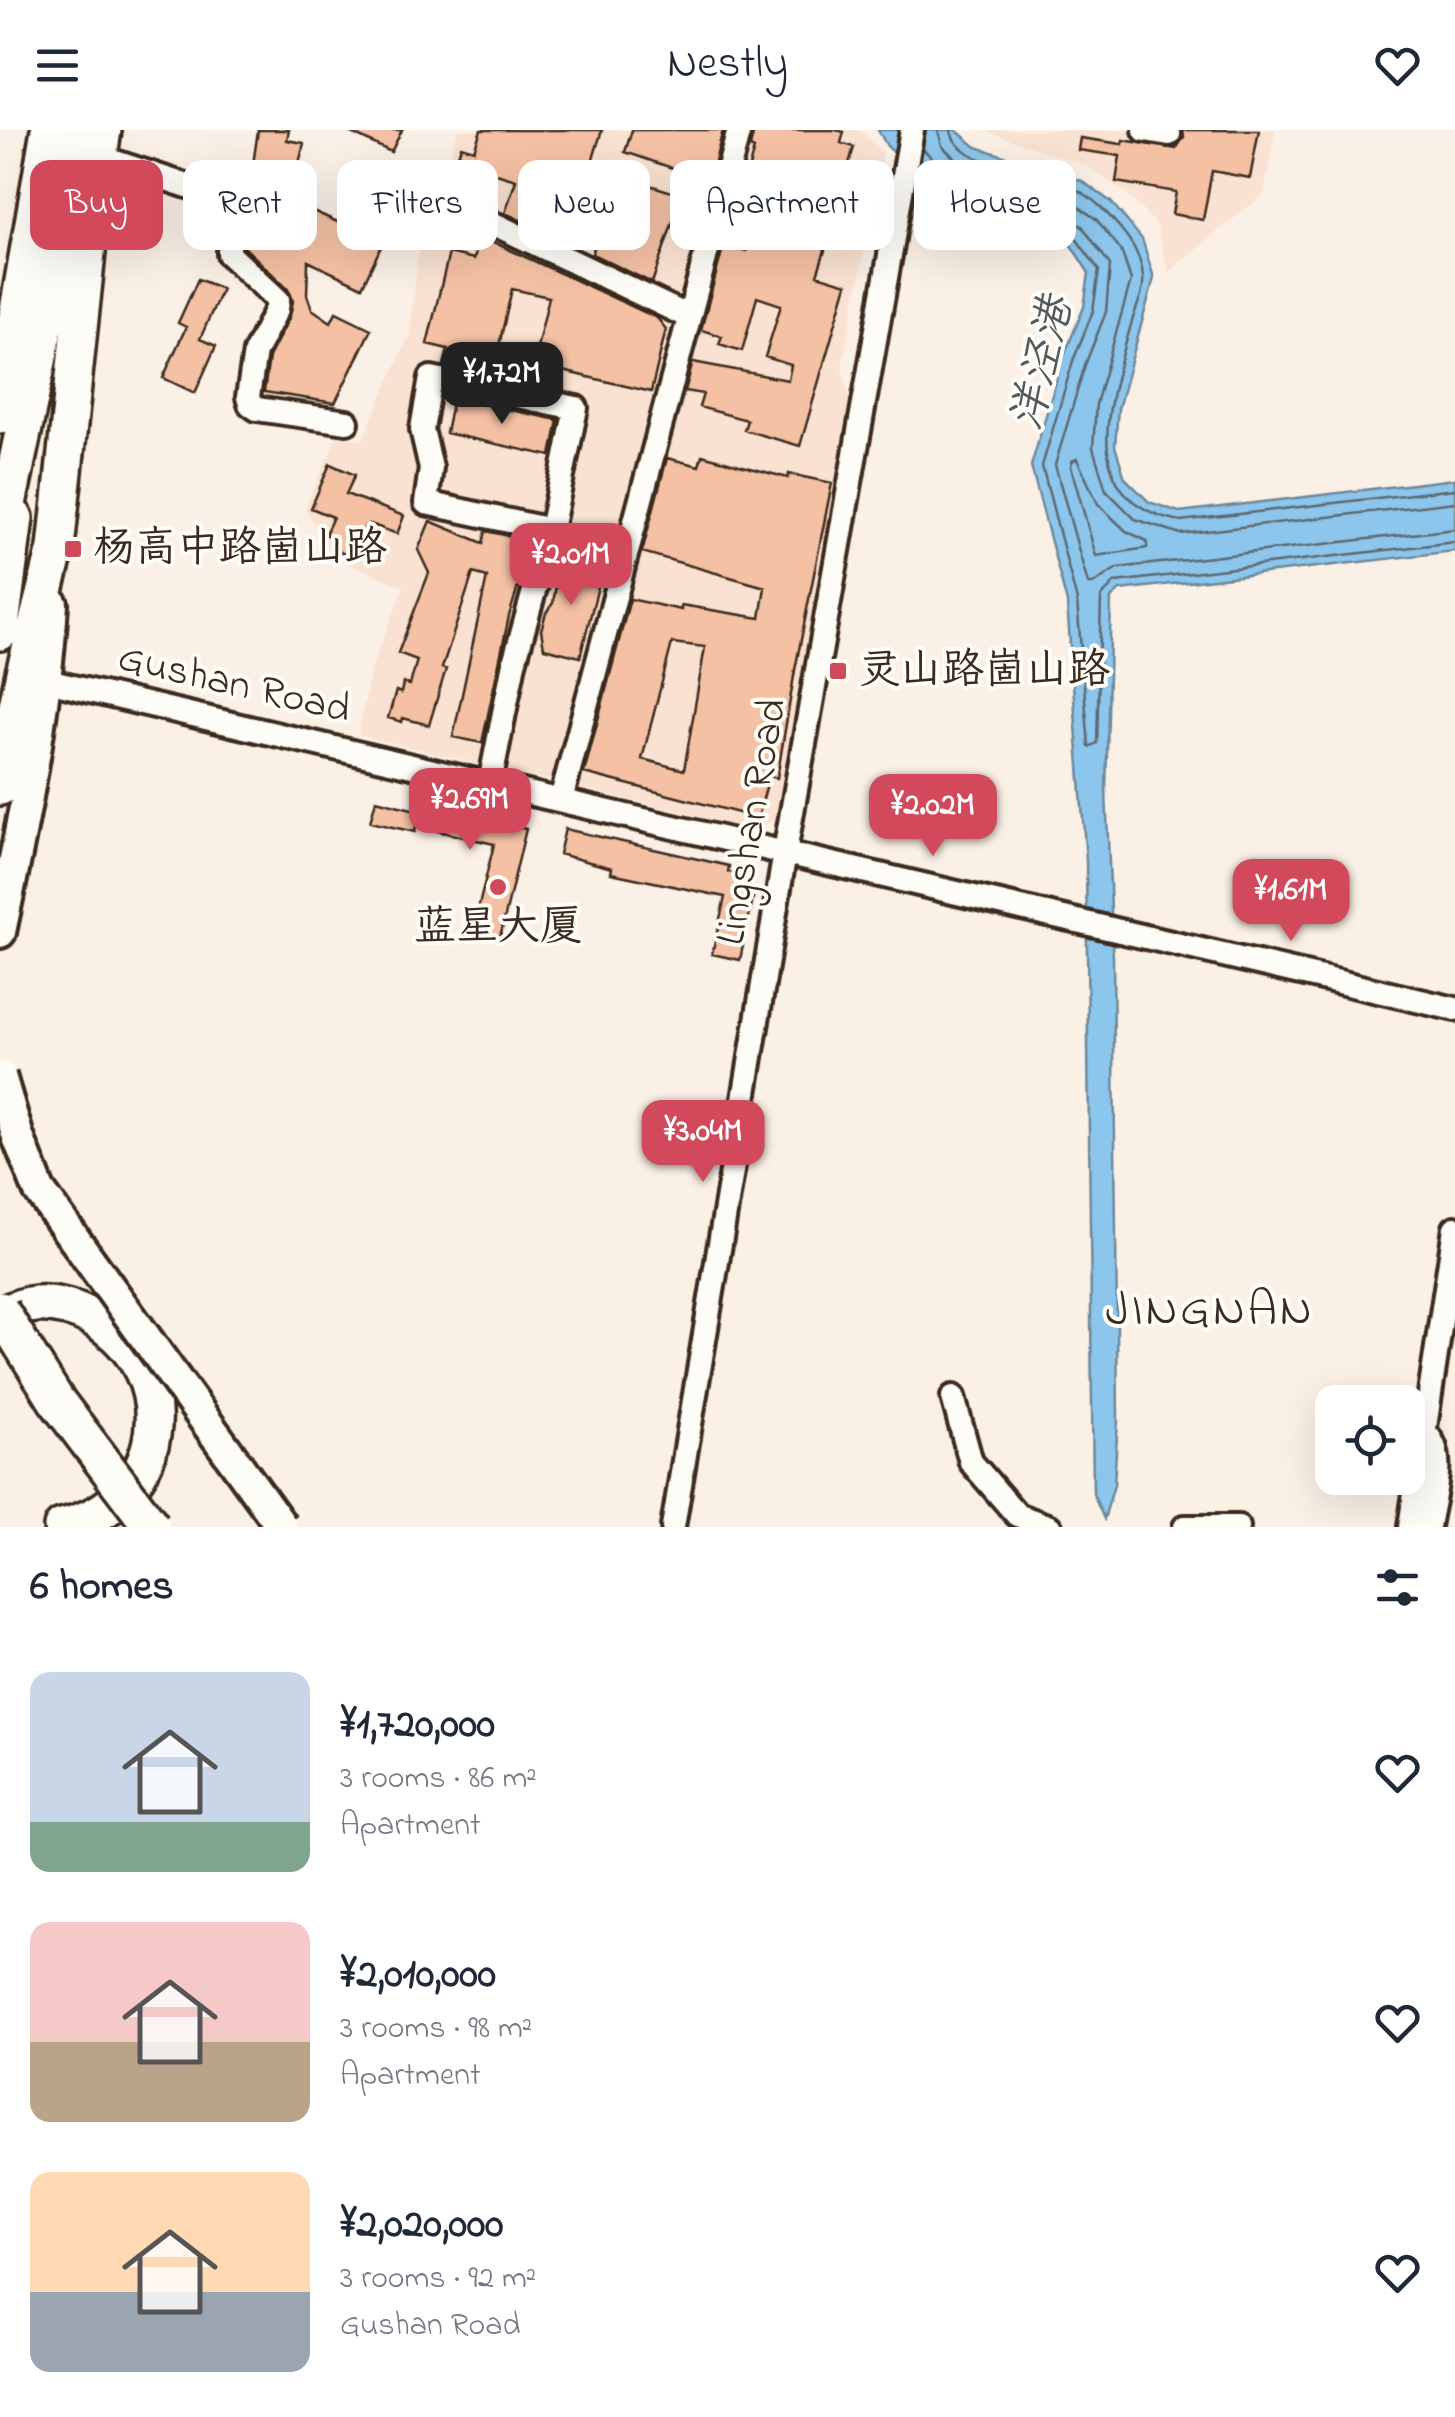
<!DOCTYPE html>
<meta charset="utf-8">
<style>
:root{--surface:#fff;--page:#f6f6f7;--text:#1f2937;--muted:#747a83;--accent:#d1495b}
body{margin:0;font-family:"Indie Flower","LXGW WenKai TC",sans-serif;background:var(--page);color:var(--text);height:100vh;display:flex;flex-direction:column;font-size:38px;white-space:nowrap}
*{box-sizing:border-box;margin:0}
p{font-size:32px;color:var(--muted)}
.icon{flex:none;width:55px;height:55px;fill:none;stroke:currentColor;stroke-width:2;stroke-linecap:round;stroke-linejoin:round}
.map{position:relative;height:1397px;overflow:hidden}
.side{display:flex;flex-direction:column;background:var(--surface);flex:1}
.side>*{flex:none}
.guide{position:absolute;left:30px;top:30px;width:1395px;height:90px;display:flex;gap:20px}
.fabs{position:absolute;left:1315px;top:1255px;display:grid;gap:20px}
.fabs a{display:grid;place-items:center;width:110px;height:110px;border-radius:20px;background:var(--surface);box-shadow:0 10px 40px #0002;font-size:50px}
.price{position:absolute;translate:-50% -85px;padding:0 22px;border-radius:20px;background:var(--accent);color:#fff;font-size:32px;line-height:65px;filter:drop-shadow(0 2px 5px #0008)}
.price::after{content:'';position:absolute;left:50%;top:60px;width:30px;height:22px;margin-left:-15px;background:inherit;clip-path:polygon(0 0,100% 0,50% 100%)}
.price.on{background:#222;color:#fff}
ul{padding:0;list-style:none}
li{display:flex;align-items:center;gap:30px;height:250px;padding:0 30px}
li span{display:grid;place-items:center;flex:none;width:280px;height:200px;border-radius:20px;color:#555}
li>.icon{margin-inline-start:auto}
span .icon{width:120px;height:120px;fill:#fffc;stroke-width:1}
li b{font-size:42px}
h2{display:flex;justify-content:space-between;align-items:center;height:120px;padding:0 30px;font-size:42px}
.chip{padding:0 35px;border-radius:20px;background:var(--surface);box-shadow:0 10px 40px #0002;font-size:35px;line-height:90px}
.chip.on{background:var(--accent);color:#fff}
header{display:flex;justify-content:space-between;align-items:center;height:130px;padding:0 30px;background:var(--surface);font-size:45px;font-weight:600}
.map>svg:first-child{display:block}
.built{fill:#f9e2d2}
.water{fill:#8dc6ec;stroke:#6c889a;stroke-width:2.5}
.lines{fill:none;stroke-linecap:round;stroke-linejoin:round}
.shore{stroke:#5c6870;stroke-width:2.5}
.building{fill:#f4c1a4;stroke:#3b2a1e;stroke-width:2.5;fill-rule:evenodd}
.minor-casing{stroke:#3b2a1e;stroke-width:30}
.major-casing{stroke:#3b2a1e;stroke-width:38}
.highway-casing{stroke:#3b2a1e;stroke-width:42}
.minor{stroke:#fdfcf7;stroke-width:22}
.major{stroke:#fdfcf7;stroke-width:30}
.highway{stroke:#fdfcf7;stroke-width:35}
.major-bridge-casing{stroke:#3b2a1e;stroke-width:38;stroke-linecap:butt}
.highway-bridge-casing{stroke:#3b2a1e;stroke-width:42;stroke-linecap:butt}
.major-bridge{stroke:#fdfcf7;stroke-width:30}
.highway-bridge{stroke:#fdfcf7;stroke-width:35}
.poi-dot{fill:#d1495b;stroke:#fdfcf7;stroke-width:4}
.labels{text-anchor:middle;dominant-baseline:central;stroke-width:8;stroke-linejoin:round;paint-order:stroke}
.poi-label{font-size:42px;fill:#3b2a1e;stroke:#fdfcf7;text-anchor:start}
.street-label{font-size:42px;fill:#3b2a1e;stroke:#fdfcf7}
.water-label{font-size:45px;font-style:italic;fill:#54595c;stroke:#fdfcf7}
.quarter-label{font-size:48px;letter-spacing:2.5px;fill:#3b2a1e;stroke:#fdfcf7}
</style>
<header><svg class="icon" aria-label="menu" viewBox="0 0 24 24"><path d="M4 6h16M4 12h16M4 18h16"/></svg>Nestly<svg class="icon" aria-label="heart" viewBox="0 0 24 24"><path d="M12 20l-8-8c-3-5 5-10 8-4 3-6 11-1 8 4z"/></svg></header>
<div class="map">
<svg width="1455" height="1397" viewBox="0 0 1455 1397">
<rect width="100%" height="100%" fill="#fbf0e6"/>
<filter id="ink" filterUnits="userSpaceOnUse"><feTurbulence type="fractalNoise" baseFrequency=".01" numOctaves="2"/><feDisplacementMap in="SourceGraphic" scale="20" xChannelSelector="R" yChannelSelector="G"/><feConvolveMatrix kernelMatrix="1 2 1 2 8 2 1 2 1" color-interpolation-filters="sRGB"/></filter>
<g filter="url(#ink)">
<path class="built" d="M458 0H860L883 24 842 238 852 277 779 687 755 700 358 605 371 539 404 457 332 427 305 379 337 307 363 309 409 206 418 127Z
M982 0H1275L1264 64 1168 142 1156 94 1125 63 1086 35Z"/>
<path class="water" d="M878 0H956L976 17 1082 51 1111 72 1142 109 1154 148 1118 279 1115 316 1125 348 1149 372 1179 382 1455 349V421L1120 460 1111 468 1106 661 1113 828 1118 1289 1114 1355 1104 1389 1093 1364 1086 731 1067 473 1031 336 1063 228 1084 177 1089 143 1071 115 1005 89 946 72 887 16Z"/>
<g class="lines">
<path class="shore" d="M938 0 942 16 963 36 1072 72 1096 89 1121 120 1131 150 1096 274 1093 318 1106 360 1135 389 1181 404 1455 372
M951 0C954 36 1047 46 1076 59 1094 68 1108 84 1121 99 1132 112 1142 129 1143 147 1145 160 1136 178 1132 191 1112 265 1070 370 1180 391L1455 359
M923 19 958 52 1012 68 1082 96 1110 135 1106 182 1085 235 1055 335 1088 454H1093L1117 438 1455 399
M920 33 951 63 1008 80 1075 107 1099 140 1093 181 1073 231 1042 336 1077 471 1089 617 1097 613 1101 467 1115 452 1455 412
M1077 329 1098 374 1126 401 1147 411V418L1096 426 1071 337 1072 331Z"/>
</g>
<path class="building" d="M258 0H289L287 10 304 13 291 67 295 73 342 94 369 40 408 59 362 157 308 131 307 165 312 179 331 192 336 182 371 199 335 273 264 262 269 227 290 186 293 171 288 159 244 117 245 90Z
M345 0H402L391 22Z
M481 0H602L567 112 505 83 516 50 473 37 459 78 443 73 461 16 474 20Z
M632 0H723L710 51 625 22Z
M754 0H836L844 2 841 13 854 17 841 61 844 62 817 145 847 154 800 316 744 300 747 290 699 277 703 264 685 261 693 232 788 250 791 235 765 227 781 175 757 167 742 221 719 214 722 206 701 200 724 114 746 121 753 97 734 91 754 19 750 17Z
M1183 0H1259L1250 48 1212 41 1203 90 1172 84 1176 62 1116 52 1120 26 1078 20 1080 8 1122 14 1123 10 1176 19 1184 7Z
M617 45 682 65 652 153 592 124Z
M480 106 657 188 666 199 651 262 533 234 549 167 512 159 495 233 479 229 476 242 444 235 448 219 427 214 449 123 474 129Z
M198 149 222 159 200 209 216 216 195 263 163 248 186 197 178 193Z
M453 268 558 290 551 326 446 303Z
M702 325 788 348 789 344 832 353 795 540 777 648 769 646 758 688 584 643 630 469 681 480V475L760 488 765 457 642 422 667 328 699 336ZM672 513 705 517 684 640 642 629Z
M330 334 355 345 346 364 404 386 397 404 370 394 369 398 365 396 351 427 331 418 335 409 325 404 333 387 311 378Z
M430 391 483 413 486 401 532 411 509 486 482 613 453 607 487 447 473 443 442 538 446 539 429 595 403 588 402 592 388 588 396 561 401 563 403 553 410 555 417 530 398 523 429 443 418 420Z
M581 431 603 437 580 527 544 518 541 500 546 483 553 473 560 432 579 437Z
M376 670 440 686 442 679 526 699 500 807 473 800 494 714 416 696 415 702 370 692Z
M565 699 729 736 728 742 746 745 752 756 749 767 753 768 740 830 712 824 725 767 611 743 612 738 559 724Z"/>
<g class="lines">
<defs>
<path id="minor" d="M1145 0 1169 4
M103 28 230 70 229 124 278 170 277 179 255 222 248 267 250 274 257 279 347 292
M492 93 687 186
M47 551 1455 879
M490 653 514 533 551 400 576 278 431 248 422 299 431 338 426 373 551 400
M561 670 739 0
M953 1267 971 1332 1017 1385 1050 1397
M1419 1306 1424 1302C1449 1322 1432 1368 1428 1397
M673 1397 785 722 912 0
M1185 1397H1238
M1410 1397 1455 1098"/>
<path id="major" d="M0 802C23 693 45 585 52 474"/>
<path id="highway" d="M0 285 49 0
M0 412 40 222 76 0
M0 502 15 388
M0 657 24 543 56 418 94 56 103 0
M0 1185C9 1182 19 1177 29 1175 51 1171 76 1178 95 1189 186 1245 167 1374 62 1397"/>
</defs>
<use href="#minor" class="minor-casing"/>
<use href="#major" class="major-casing"/>
<use href="#highway" class="highway-casing"/>
<use href="#minor" class="minor"/>
<use href="#major" class="major"/>
<use href="#highway" class="highway"/>
<defs>
<path id="major-bridge" d="M0 946 18 1007 39 1060 282 1397"/>
<path id="highway-bridge" d="M0 1180 56 1270 152 1397"/>
</defs>
<use href="#major-bridge" class="major-bridge-casing"/>
<use href="#highway-bridge" class="highway-bridge-casing"/>
<use href="#major-bridge" class="major-bridge"/>
<use href="#highway-bridge" class="highway-bridge"/>
</g>
</g>
<g class="poi-dot">
<rect x="63" y="409" width="20" height="20" rx="5"/>
<rect x="828" y="531" width="20" height="20" rx="5"/>
<circle cx="498" cy="757" r="10"/>
</g>
<g class="labels">
<g class="poi-label">
<text x="93" y="419">杨高中路崮山路</text>
<text x="858" y="541">灵山路崮山路</text>
<text x="498" y="798" text-anchor="middle">蓝星大厦</text>
</g>
<g class="street-label">
<text transform="translate(234 555) rotate(13)">Gushan Road</text>
<text transform="translate(753 692) rotate(-80)">Lingshan Road</text>
</g>
<g class="water-label">
<text transform="translate(1044 234) rotate(-76)">洋泾港</text>
</g>
<g class="quarter-label">
<text x="1210" y="1182">JINGNAN</text>
</g>
</g>
</svg>
<div class="fabs">
<a><svg class="icon" aria-label="locate" viewBox="0 0 24 24"><circle cx="12" cy="12" r="6"/><path d="M12 2v4M12 18v4M2 12h4M18 12h4"/></svg></a>
</div>
<b class="price on" style="left:502px;top:297px">¥1.72M</b>
<b class="price" style="left:571px;top:478px">¥2.01M</b>
<b class="price" style="left:470px;top:723px">¥2.69M</b>
<b class="price" style="left:933px;top:729px">¥2.02M</b>
<b class="price" style="left:1291px;top:814px">¥1.61M</b>
<b class="price" style="left:703px;top:1055px">¥3.04M</b>
<div class="guide">
<a class="chip on">Buy</a>
<a class="chip">Rent</a>
<a class="chip">Filters</a>
<a class="chip">New</a>
<a class="chip">Apartment</a>
<a class="chip">House</a>
</div>
</div>
<section class="side">
<h2>6 homes<svg class="icon" aria-label="filters" viewBox="0 0 24 24"><path d="M4 7h16M4 17h16"/><circle cx="9" cy="7" r="2"/><circle cx="15" cy="17" r="2"/></svg></h2>
<ul>
<li><span style="background:linear-gradient(#c9d6e8 75%,#7fa58c 0)"><svg class="icon" aria-label="home" viewBox="0 0 24 24"><path d="M3 11l9-7 9 7M6 9v11h12V9"/></svg></span><div><b>¥1,720,000</b><p>3 rooms · 86 m²</p><p>Apartment</p></div><svg class="icon" aria-label="heart" viewBox="0 0 24 24"><path d="M12 20l-8-8c-3-5 5-10 8-4 3-6 11-1 8 4z"/></svg></li>
<li><span style="background:linear-gradient(#f6c9c9 60%,#b9a48a 0)"><svg class="icon" aria-label="home" viewBox="0 0 24 24"><path d="M3 11l9-7 9 7M6 9v11h12V9"/></svg></span><div><b>¥2,010,000</b><p>3 rooms · 98 m²</p><p>Apartment</p></div><svg class="icon" aria-label="heart" viewBox="0 0 24 24"><path d="M12 20l-8-8c-3-5 5-10 8-4 3-6 11-1 8 4z"/></svg></li>
<li><span style="background:linear-gradient(#ffd9b3 60%,#9aa5b1 0)"><svg class="icon" aria-label="home" viewBox="0 0 24 24"><path d="M3 11l9-7 9 7M6 9v11h12V9"/></svg></span><div><b>¥2,020,000</b><p>3 rooms · 92 m²</p><p>Gushan Road</p></div><svg class="icon" aria-label="heart" viewBox="0 0 24 24"><path d="M12 20l-8-8c-3-5 5-10 8-4 3-6 11-1 8 4z"/></svg></li>
</ul>
</section>
